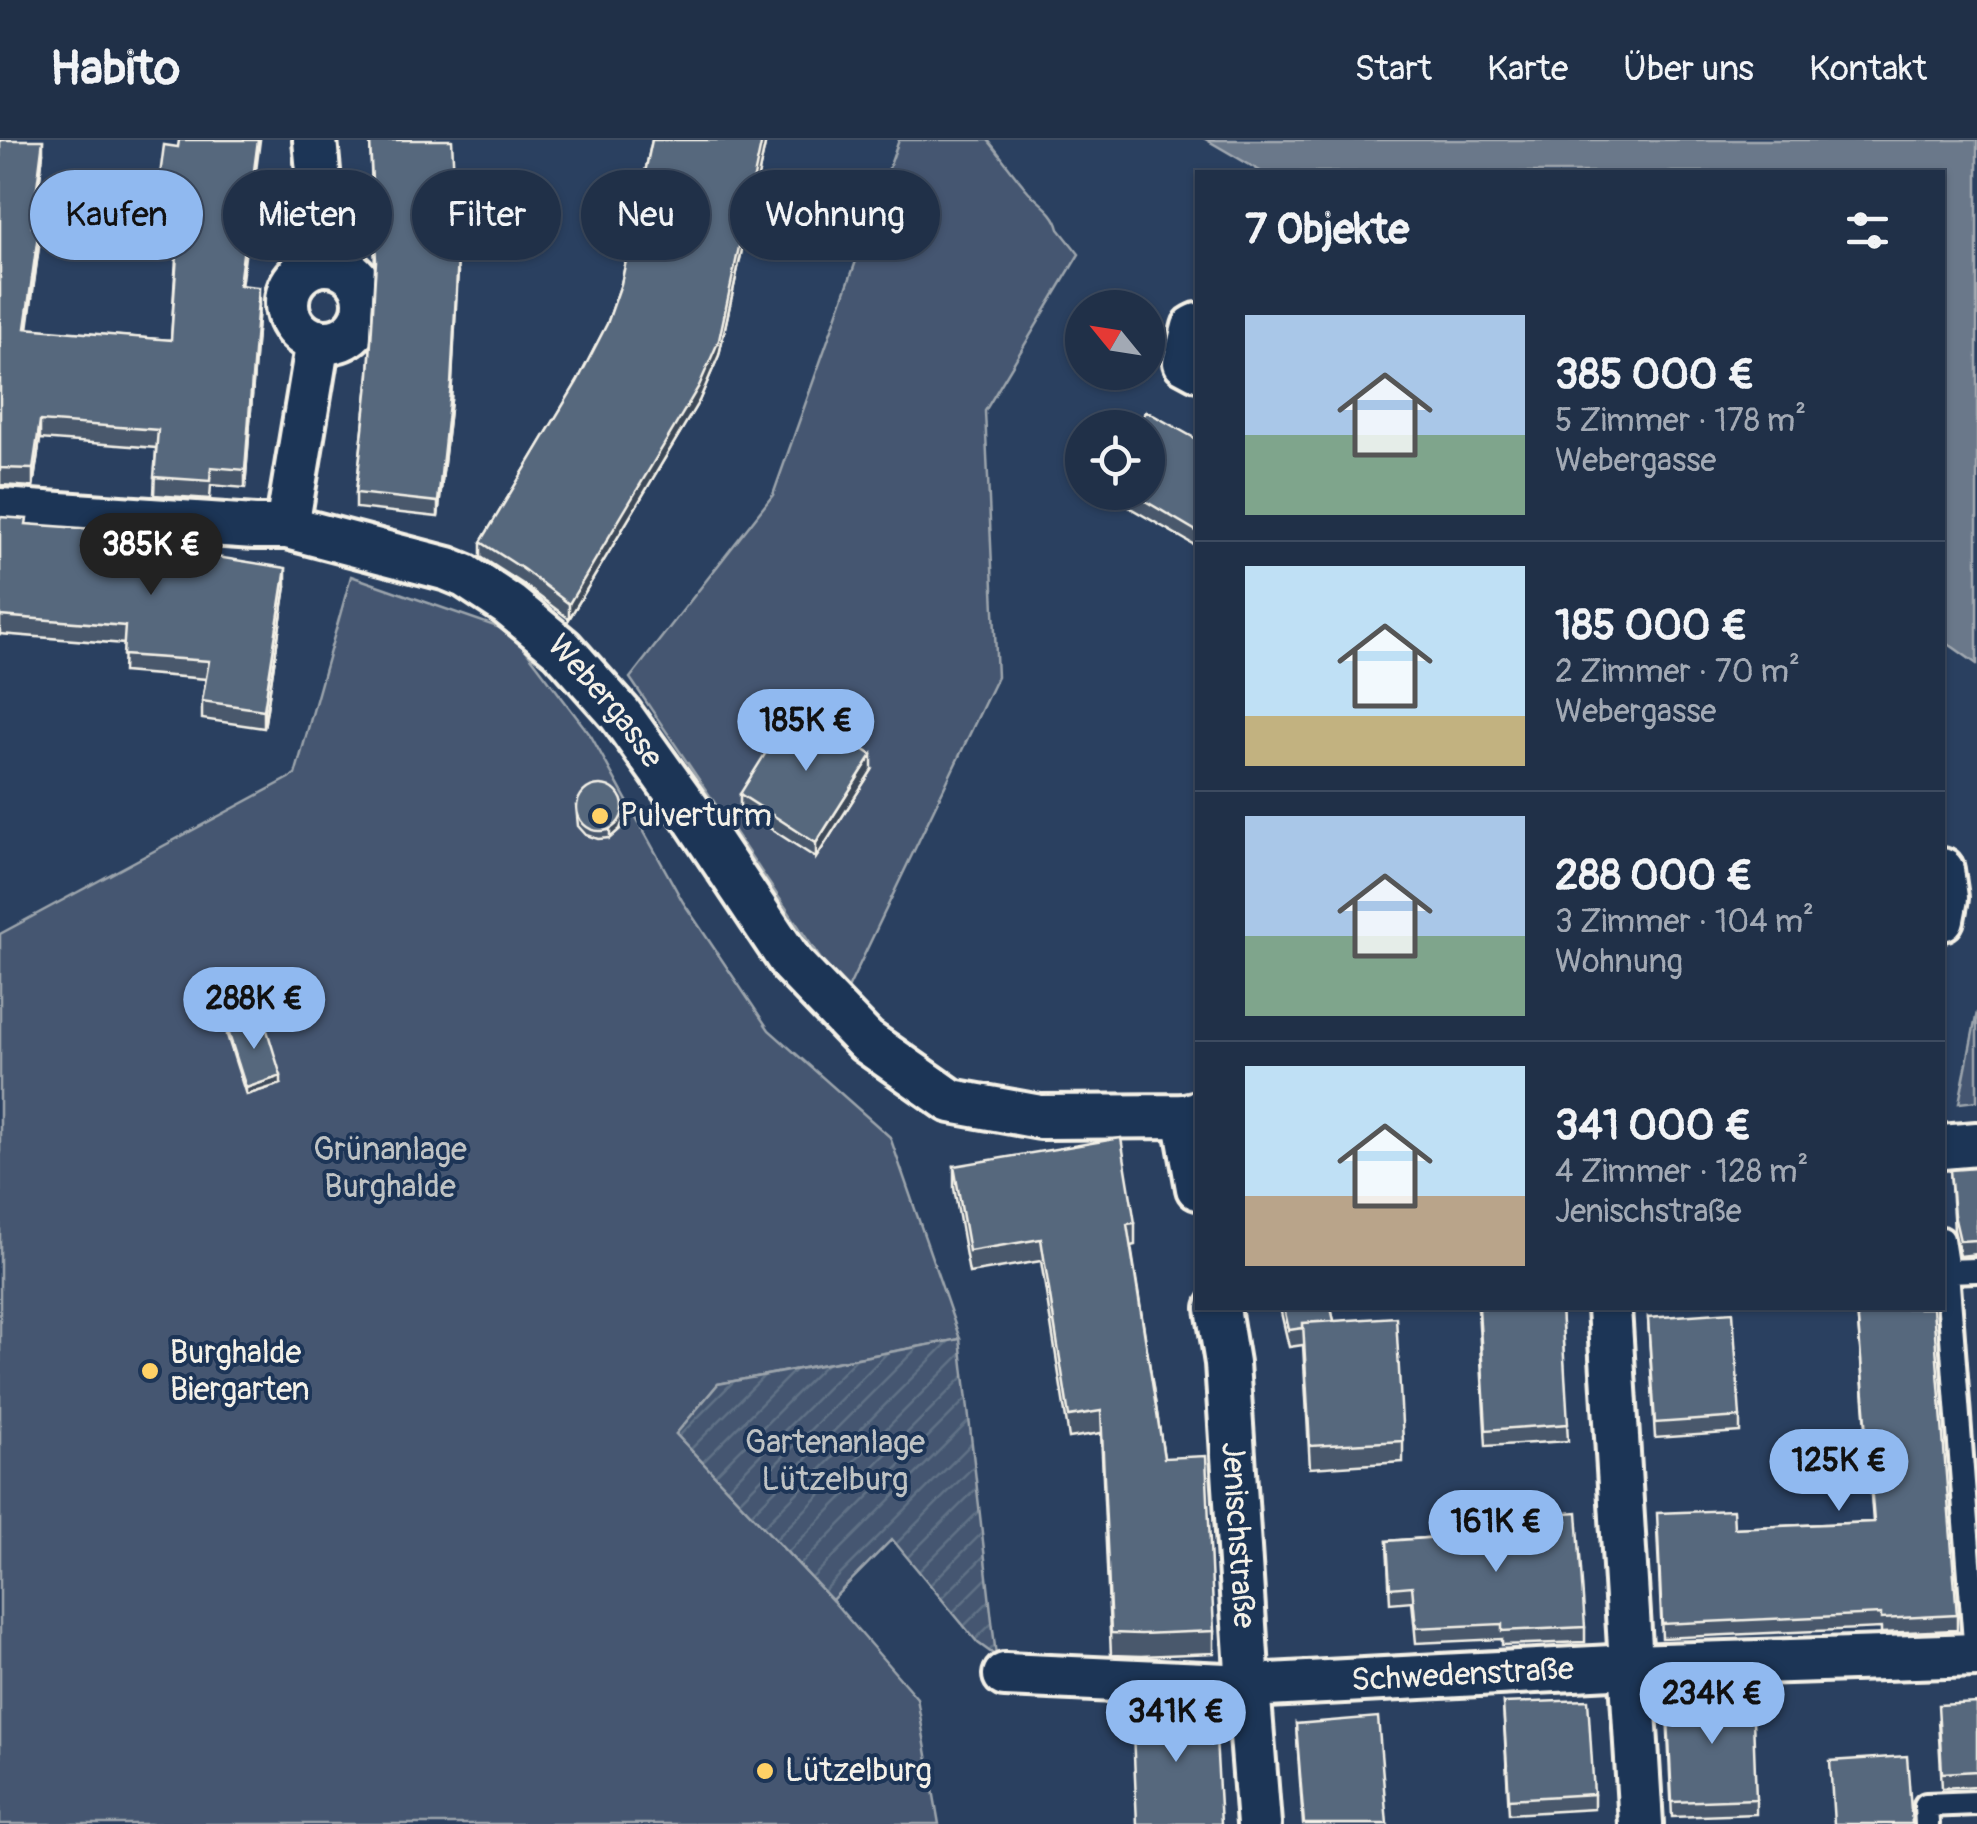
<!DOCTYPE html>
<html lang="de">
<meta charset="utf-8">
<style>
:root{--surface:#203048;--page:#2d3c52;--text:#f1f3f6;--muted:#a2a9b4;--line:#3d4b60;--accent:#90b9f0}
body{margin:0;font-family:Pangolin,sans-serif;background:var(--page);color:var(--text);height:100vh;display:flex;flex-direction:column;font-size:38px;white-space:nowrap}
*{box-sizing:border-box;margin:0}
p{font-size:32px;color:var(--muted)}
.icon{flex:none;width:55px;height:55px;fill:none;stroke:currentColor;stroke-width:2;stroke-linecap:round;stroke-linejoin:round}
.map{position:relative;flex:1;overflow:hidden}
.sheet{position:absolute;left:1195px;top:30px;width:750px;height:1140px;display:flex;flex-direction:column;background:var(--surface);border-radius:0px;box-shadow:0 2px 8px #0004,0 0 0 2px var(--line)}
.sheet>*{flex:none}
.hud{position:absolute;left:30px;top:30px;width:950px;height:90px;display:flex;gap:20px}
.needle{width:65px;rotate:300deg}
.controls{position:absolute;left:1065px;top:150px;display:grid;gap:20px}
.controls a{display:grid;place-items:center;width:100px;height:100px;border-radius:50%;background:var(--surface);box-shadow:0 2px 8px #0004,0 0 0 2px var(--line);font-size:50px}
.price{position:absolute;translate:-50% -85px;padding:0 22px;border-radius:35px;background:var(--accent);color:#111;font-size:32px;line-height:65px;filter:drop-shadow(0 2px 5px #0008)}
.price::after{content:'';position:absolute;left:50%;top:60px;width:30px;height:22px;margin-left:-15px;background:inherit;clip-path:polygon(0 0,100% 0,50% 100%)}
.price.active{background:#222;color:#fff}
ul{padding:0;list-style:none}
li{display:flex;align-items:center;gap:30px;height:250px;padding:0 50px}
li+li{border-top:2px solid var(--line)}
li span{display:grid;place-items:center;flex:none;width:280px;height:200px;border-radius:0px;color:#555}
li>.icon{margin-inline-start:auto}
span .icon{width:120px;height:120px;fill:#fffc;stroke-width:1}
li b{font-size:42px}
h2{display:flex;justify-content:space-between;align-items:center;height:120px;padding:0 50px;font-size:42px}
.pill{padding:0 35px;border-radius:45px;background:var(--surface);box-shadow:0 2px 8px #0004,0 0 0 2px var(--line);font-size:35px;line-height:90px}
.pill.active{background:var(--accent);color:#111}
header{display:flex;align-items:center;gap:60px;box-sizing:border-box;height:140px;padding:0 50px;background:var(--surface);border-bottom:2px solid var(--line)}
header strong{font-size:48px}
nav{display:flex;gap:55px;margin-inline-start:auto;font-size:35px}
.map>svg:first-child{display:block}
.green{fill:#445771;stroke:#9ca4ac;stroke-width:2.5}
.garden{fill:url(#garden-furrows);stroke:#9ca4ac;stroke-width:2.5}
.water{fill:#6a788a;stroke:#a1a8b0;stroke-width:2.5}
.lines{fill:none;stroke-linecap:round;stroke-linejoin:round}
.lane-casing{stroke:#f4f1e8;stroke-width:30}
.street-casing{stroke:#f4f1e8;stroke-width:50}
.lane{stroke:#1d3557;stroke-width:22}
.street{stroke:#1d3557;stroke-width:42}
.wall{fill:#4a596c;stroke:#f4f1e8;stroke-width:2.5}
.shaded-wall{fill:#3c4858;stroke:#f4f1e8;stroke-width:2.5}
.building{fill:#56677d;stroke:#f4f1e8;stroke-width:2.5}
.poi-dot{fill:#ffd166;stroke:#1d3557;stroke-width:4}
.labels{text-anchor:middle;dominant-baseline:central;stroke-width:8;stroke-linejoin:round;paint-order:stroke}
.street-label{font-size:32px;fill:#f4f1e8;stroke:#1d3557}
.poi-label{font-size:32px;fill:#f4f1e8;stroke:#1d3557;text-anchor:start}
.park-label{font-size:32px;fill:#bfc3c4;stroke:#1d3557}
</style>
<header>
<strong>Habito</strong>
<nav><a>Start</a><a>Karte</a><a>Über uns</a><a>Kontakt</a></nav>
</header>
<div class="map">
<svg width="1977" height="1684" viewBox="0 0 1977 1684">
<defs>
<pattern id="garden-furrows" width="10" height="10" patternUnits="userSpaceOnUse" patternTransform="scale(2.5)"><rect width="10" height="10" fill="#445771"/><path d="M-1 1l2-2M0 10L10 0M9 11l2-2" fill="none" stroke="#607085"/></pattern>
</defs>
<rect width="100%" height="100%" fill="#2a4060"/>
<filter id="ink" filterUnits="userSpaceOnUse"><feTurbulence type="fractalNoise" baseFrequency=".01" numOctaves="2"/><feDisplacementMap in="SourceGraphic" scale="20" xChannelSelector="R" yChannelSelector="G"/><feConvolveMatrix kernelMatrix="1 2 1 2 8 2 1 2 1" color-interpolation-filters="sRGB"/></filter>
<g filter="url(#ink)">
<path class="green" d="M899 0H988C1002 17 1014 35 1029 52 1040 64 1055 72 1059 89L1079 114 985 271 997 537 845 855 630 538 773 355Z
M351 436 512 492 591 596 683 762 769 890 890 997 960 1199 718 1244 676 1294 832 1460 917 1558 939 1684H0V794L295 635Z
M1977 872V961L1959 963Z"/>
<path class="garden" d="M960 1199 996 1516 978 1503 892 1399 832 1460 676 1294 718 1244Z"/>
<path class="water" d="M1207 0H1977V524L1943 500 1942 32H1262Z"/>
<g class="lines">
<defs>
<path id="lane" d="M1942 1099 1947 1131
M1976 1515 1947 1131 1977 1130
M1927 1684 1926 1665 1977 1663"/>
<g id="street">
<path d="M315 0 327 124"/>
<circle cx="326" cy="163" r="39"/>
<path d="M1198 185 1194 187 1185 222 1198 229"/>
<path id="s1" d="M0 370 255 387H287L448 429 465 436 509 465 562 509 620 574 695 679 792 824 866 901 951 961 1040 977 1185 976 1198 973"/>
<path d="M287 387 318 201"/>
<path d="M1942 730 1946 758 1942 779"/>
<path d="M1185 976 1198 1048"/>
<path d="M1942 1007 1977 1004"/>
<path id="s2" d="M1218 1168 1227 1223 1248 1546 1259 1684"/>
<path d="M1609 1168 1641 1684"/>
<path id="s3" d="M1005 1535 1248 1546 1631 1526 1977 1515"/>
</g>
</defs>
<use href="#lane" class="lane-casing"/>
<use href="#street" class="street-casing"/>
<use href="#lane" class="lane"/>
<use href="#street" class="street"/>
</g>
<path class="wall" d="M0 0 43 13 34 88 39 106 28 189 171 200 176 118 152 115V97L178 7 241 146 259 165 245 348 211 345 210 359 154 355 156 308 40 299 33 347 0 345Z
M652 0H766L719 215 699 261 569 479 523 444 481 417V402L577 242 607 184 621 144Z
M370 1 458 131 451 260 438 377 356 368V353L369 234 375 128Z
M1198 300V407L1106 354V352H1148Z
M0 377 27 384 205 416 286 446 264 588 202 579V561L206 539 123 532 124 504 0 494Z
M872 630 816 718 740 669V654Z
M576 666 624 678 620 689 610 698 598 699 586 695 578 686Z
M227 888 281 944 246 955 227 895Z
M954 1026 1135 1083V1105L1131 1106 1164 1318 1214 1491V1513L1141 1516 1111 1515 1101 1293 1069 1298 1041 1121 969 1133 954 1048Z
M1977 1028V1114L1960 1116 1954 1090 1950 1030Z
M1280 1168H1331L1334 1181 1403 1301V1322L1310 1328 1303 1205 1289 1207Z
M1478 1168H1561L1568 1301 1486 1306Z
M1857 1168 1957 1475V1490L1881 1493V1488L1662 1498 1657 1388H1734L1873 1382Z
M1648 1178 1740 1277V1292L1655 1298Z
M1492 1379 1585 1487V1502L1502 1505V1499L1416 1503 1412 1461 1390 1463 1387 1401 1492 1393Z
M1503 1563 1594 1654V1669L1509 1674Z
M1977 1563V1646L1942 1648 1938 1580Z
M1667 1571 1756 1659V1674L1672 1677Z
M1296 1584 1387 1684H1303Z"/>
<path class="shaded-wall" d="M43 0V13L32 105V87Z
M258 0H260L239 163V145Z
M762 0H766L719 215 699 261 569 479V464Z
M39 88V106L25 206V188Z
M458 116 451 260 438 377V362Z
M259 147V165L245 348V330Z
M40 281V299L33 347V329Z
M286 428V446L264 588V570Z
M872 615V630L816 718V703Z
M624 670V678L620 689 610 698V690Z
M281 936V944L246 955V948Z"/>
<path class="building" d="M0 0H43L32 87 39 88 25 188 171 200 178 100 152 97 164 5 178 7 179 0H258L239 145 259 147 245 330 211 327 210 341 154 337 158 290 40 281 33 329 0 328Z
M392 0H452L458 116 451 245 438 362 356 353 369 234 376 121 370 1Z
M652 0H762L719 200 699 246 569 464 523 429 481 402 577 242 607 184 621 144Z
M1146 271 1198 300V392L1130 352H1148V288H1136Z
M0 377 27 379 26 384 149 393V387L206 391 204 415 286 428 264 570 202 561 209 521 123 515 125 486 0 476Z
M795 566 872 615 816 703 740 654Z
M577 668a23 23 0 1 1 46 0a23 23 0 1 1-46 0Z
M263 877 281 936 246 948 227 888Z
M1121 998 1135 1083 1127 1084 1164 1318 1206 1316 1214 1491 1141 1494 1111 1493 1101 1271 1069 1276 1041 1099 969 1111 954 1026Z
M1977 1028V1100L1960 1101 1954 1075 1950 1030Z
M1284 1168H1331L1334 1181 1303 1183V1188L1289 1190Z
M1479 1168H1561L1568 1284 1486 1290Z
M1857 1168H1933L1957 1475 1881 1479V1474L1662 1484 1657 1373 1733 1370 1734 1388 1874 1382Z
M1733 1172 1740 1277 1655 1283 1648 1178Z
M1396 1177 1403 1301 1310 1306 1303 1183Z
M1577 1372 1585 1487 1502 1491V1484L1416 1488 1412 1446 1390 1448 1387 1401 1493 1393 1492 1379Z
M1752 1553 1756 1659 1672 1662 1667 1556Z
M1588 1560 1594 1654 1509 1659 1503 1563Z
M1977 1563V1631L1942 1633 1938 1565Z
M1214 1564 1221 1684H1137L1132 1569Z
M1378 1577 1387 1684H1304L1296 1584Z
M1907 1616 1912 1684H1834L1830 1621Z"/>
</g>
<g class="poi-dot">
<circle cx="600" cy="676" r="10"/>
<circle cx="150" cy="1231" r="10"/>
<circle cx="765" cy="1631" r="10"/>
</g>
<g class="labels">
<g class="street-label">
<text stroke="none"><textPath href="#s1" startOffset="662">Webergasse</textPath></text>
<text stroke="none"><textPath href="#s2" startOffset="228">Jenischstraße</textPath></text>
<text stroke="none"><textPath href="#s3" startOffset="458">Schwedenstraße</textPath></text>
</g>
<g class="poi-label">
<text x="620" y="676">Pulverturm</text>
<text x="170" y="1213">Burghalde<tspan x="170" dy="37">Biergarten</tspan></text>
<text x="785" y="1631">Lützelburg</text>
</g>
<g class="park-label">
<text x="390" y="1010">Grünanlage<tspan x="390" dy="37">Burghalde</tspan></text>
<text x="835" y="1303">Gartenanlage<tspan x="835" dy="37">Lützelburg</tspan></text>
</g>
</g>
</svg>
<div class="controls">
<a><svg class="needle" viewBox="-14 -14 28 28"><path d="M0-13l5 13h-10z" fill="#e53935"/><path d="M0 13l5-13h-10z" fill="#a2a9b4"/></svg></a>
<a><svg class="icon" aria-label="locate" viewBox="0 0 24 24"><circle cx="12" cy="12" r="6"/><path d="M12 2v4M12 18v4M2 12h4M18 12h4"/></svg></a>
</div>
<b class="price active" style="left:151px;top:458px">385K €</b>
<b class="price" style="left:806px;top:634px">185K €</b>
<b class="price" style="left:254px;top:912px">288K €</b>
<b class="price" style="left:1839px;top:1374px">125K €</b>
<b class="price" style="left:1496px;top:1435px">161K €</b>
<b class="price" style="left:1712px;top:1607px">234K €</b>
<b class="price" style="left:1176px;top:1625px">341K €</b>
<div class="hud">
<a class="pill active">Kaufen</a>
<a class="pill">Mieten</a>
<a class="pill">Filter</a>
<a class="pill">Neu</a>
<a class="pill">Wohnung</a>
</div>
<section class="sheet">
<h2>7 Objekte<svg class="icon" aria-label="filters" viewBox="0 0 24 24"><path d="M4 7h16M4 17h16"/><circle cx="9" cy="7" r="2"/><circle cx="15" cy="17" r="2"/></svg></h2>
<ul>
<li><span style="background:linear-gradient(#a9c7e8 60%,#7fa58c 0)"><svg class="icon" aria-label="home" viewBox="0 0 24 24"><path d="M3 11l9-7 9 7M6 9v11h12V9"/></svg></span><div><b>385 000 €</b><p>5 Zimmer · 178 m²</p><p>Webergasse</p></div></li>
<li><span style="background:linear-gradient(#bfe0f5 75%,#c2b280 0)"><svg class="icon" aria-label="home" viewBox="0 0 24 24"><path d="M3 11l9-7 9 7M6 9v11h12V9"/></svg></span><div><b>185 000 €</b><p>2 Zimmer · 70 m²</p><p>Webergasse</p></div></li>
<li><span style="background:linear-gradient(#a9c7e8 60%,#7fa58c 0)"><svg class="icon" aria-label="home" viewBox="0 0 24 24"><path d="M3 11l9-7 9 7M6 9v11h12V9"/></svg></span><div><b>288 000 €</b><p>3 Zimmer · 104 m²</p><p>Wohnung</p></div></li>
<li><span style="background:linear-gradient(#bfe0f5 65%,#b9a48a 0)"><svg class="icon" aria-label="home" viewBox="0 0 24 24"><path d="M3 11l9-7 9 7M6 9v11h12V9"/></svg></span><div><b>341 000 €</b><p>4 Zimmer · 128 m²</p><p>Jenischstraße</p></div></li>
</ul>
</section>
</div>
